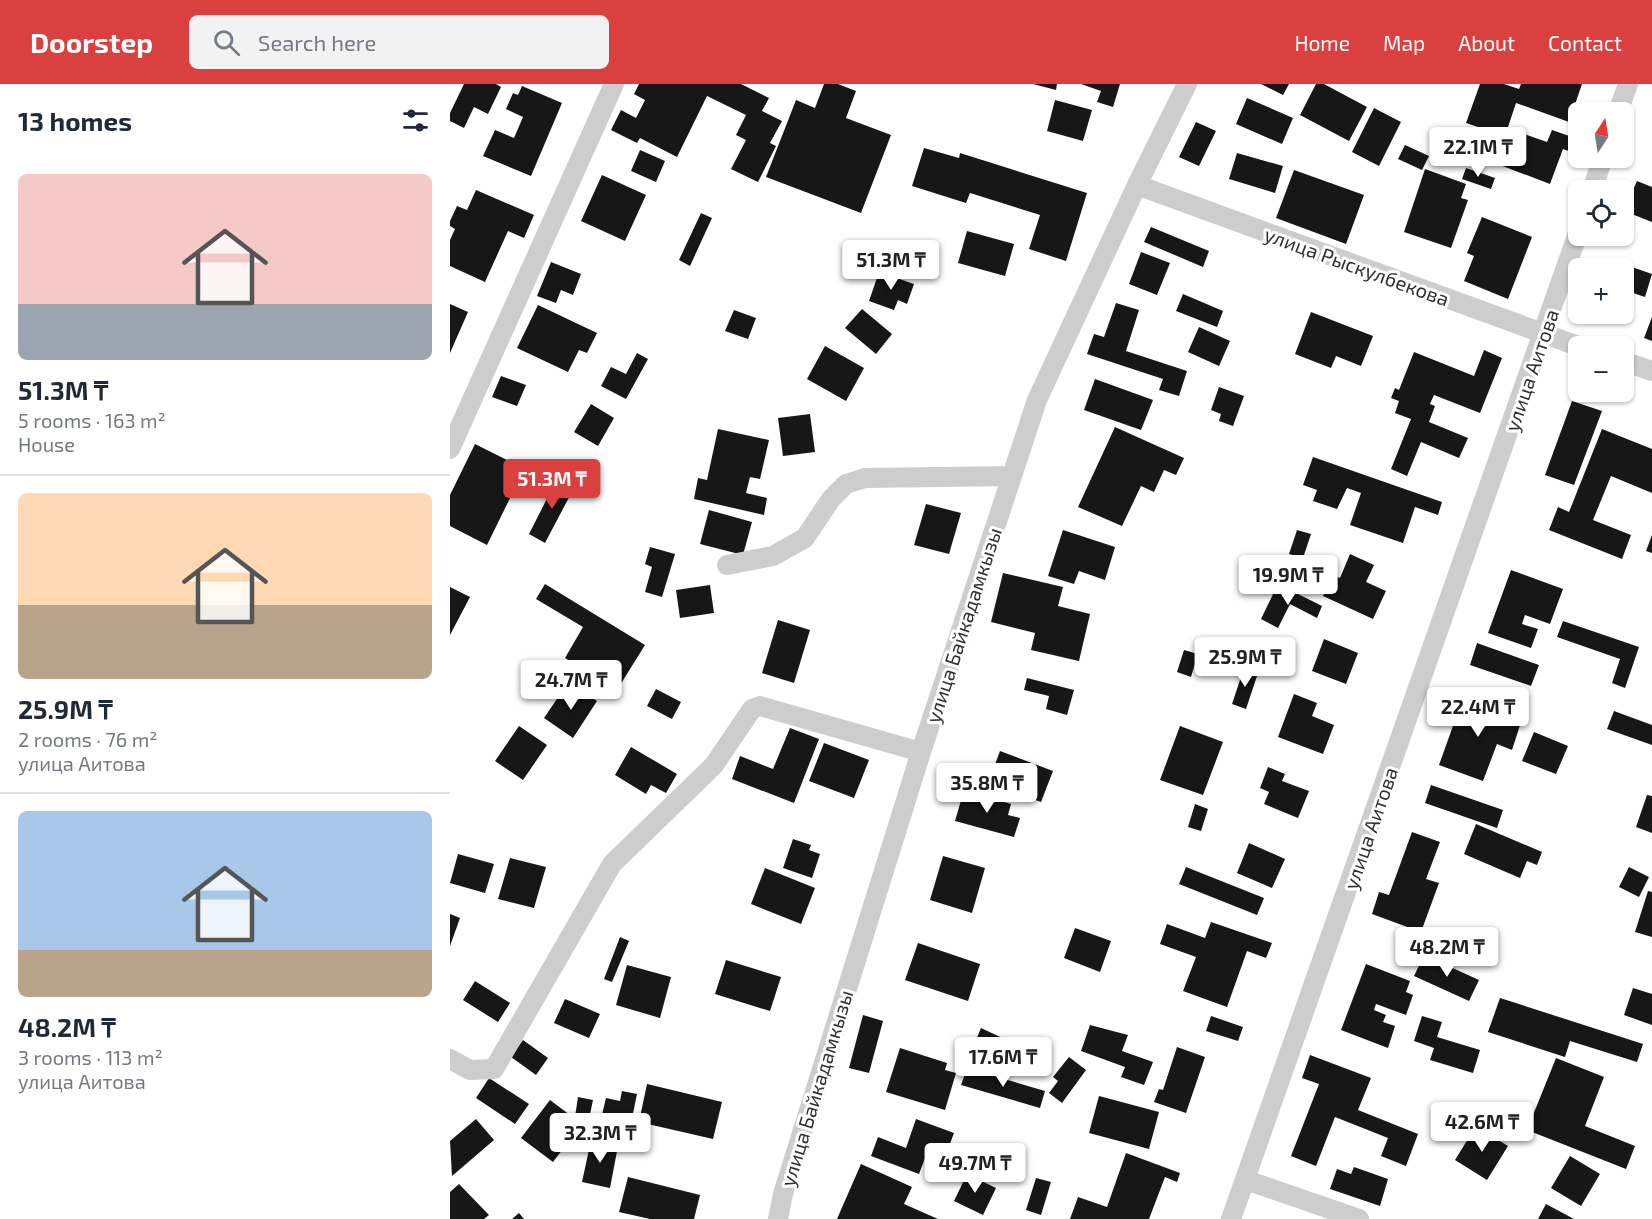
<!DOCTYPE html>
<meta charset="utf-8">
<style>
:root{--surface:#fff;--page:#f2f2f3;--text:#1f2937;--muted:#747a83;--line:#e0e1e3;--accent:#da403f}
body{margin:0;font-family:"Exo 2",sans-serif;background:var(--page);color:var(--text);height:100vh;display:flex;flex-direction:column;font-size:22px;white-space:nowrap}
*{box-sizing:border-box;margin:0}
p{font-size:20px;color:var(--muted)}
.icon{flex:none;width:33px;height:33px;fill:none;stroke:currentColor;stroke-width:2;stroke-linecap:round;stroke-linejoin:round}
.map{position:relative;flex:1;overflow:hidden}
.drawer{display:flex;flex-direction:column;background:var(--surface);width:450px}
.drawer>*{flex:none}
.needle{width:39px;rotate:12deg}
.controls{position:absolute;left:1118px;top:18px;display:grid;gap:12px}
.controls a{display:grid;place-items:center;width:66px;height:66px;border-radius:9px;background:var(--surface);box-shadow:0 2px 4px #0004;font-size:30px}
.price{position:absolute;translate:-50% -51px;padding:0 14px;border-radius:6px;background:#fff;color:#222;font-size:20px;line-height:39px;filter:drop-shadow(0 2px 3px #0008)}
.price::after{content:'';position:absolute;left:50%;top:36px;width:18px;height:14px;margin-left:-9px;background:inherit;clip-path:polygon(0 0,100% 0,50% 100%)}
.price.active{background:var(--accent);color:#fff}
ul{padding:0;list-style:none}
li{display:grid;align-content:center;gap:12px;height:318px;padding:0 18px}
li+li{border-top:2px solid var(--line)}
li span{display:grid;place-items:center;height:186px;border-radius:9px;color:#555}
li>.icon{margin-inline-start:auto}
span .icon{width:108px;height:108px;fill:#fffc;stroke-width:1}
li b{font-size:26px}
h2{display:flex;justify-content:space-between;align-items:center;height:72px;padding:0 18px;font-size:26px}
header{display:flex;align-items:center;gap:36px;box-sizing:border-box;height:84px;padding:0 30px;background:var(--accent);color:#fff}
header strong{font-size:28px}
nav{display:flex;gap:33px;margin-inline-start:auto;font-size:21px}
.search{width:420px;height:54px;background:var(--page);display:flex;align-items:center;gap:15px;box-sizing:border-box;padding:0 21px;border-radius:9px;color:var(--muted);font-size:22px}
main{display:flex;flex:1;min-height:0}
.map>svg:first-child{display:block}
.building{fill:#171717}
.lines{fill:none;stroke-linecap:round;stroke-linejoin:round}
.street{stroke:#cdcdcd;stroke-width:20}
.labels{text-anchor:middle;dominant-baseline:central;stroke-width:6;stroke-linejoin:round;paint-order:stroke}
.street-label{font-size:20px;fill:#303030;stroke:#fff}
</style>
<header>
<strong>Doorstep</strong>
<div class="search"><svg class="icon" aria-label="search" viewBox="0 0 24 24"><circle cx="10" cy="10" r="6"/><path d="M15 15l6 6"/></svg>Search here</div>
<nav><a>Home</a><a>Map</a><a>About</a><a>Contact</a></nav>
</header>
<main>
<section class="drawer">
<h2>13 homes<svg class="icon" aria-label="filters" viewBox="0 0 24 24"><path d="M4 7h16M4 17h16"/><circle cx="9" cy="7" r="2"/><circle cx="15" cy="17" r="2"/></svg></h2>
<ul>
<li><span style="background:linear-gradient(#f6c9c9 70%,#9aa5b1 0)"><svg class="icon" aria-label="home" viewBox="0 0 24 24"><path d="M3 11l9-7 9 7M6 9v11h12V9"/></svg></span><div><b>51.3M ₸</b><p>5 rooms · 163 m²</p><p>House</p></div></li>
<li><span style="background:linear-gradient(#ffd9b3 60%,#b9a48a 0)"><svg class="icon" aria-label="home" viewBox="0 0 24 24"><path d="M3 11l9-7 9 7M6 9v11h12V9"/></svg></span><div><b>25.9M ₸</b><p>2 rooms · 76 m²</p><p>улица Аитова</p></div></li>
<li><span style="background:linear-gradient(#a9c7e8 75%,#b9a48a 0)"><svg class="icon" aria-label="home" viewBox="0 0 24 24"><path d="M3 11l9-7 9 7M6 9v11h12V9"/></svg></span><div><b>48.2M ₸</b><p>3 rooms · 113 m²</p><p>улица Аитова</p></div></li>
</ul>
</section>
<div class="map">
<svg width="1202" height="1135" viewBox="0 0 1202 1135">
<rect width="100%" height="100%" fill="#fff"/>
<path class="building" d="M14 0H46L51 3 38 30 24 23 14 44 0 37V29Z
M189 0H291L319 14 312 27 332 37 320 59 326 62 308 98 281 85 296 56 286 51 296 31 257 12 227 73 190 54 187 59 161 46 171 26 186 34 195 16 184 10Z
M374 0H388L406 7 396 34 441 51 411 129 316 93 346 16 365 24Z
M583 0H607L606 6Z
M631 0H670L663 23 647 18 651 7Z
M811 0H839L833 11Z
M866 0H874L917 23 899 57 850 31Z
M1030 0H1054L1069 5 1071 0H1132L1119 38 1066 19 1055 52 1016 39Z
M72 2 112 19 81 92 33 72 45 46 64 54 73 33 56 25 63 9 68 11Z
M797 14 843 34 832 60 786 40Z
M605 16 642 26 633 57 597 47Z
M924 24 951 38 929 82 902 68Z
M746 38 766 47 749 82 729 73Z
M1063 46 1097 58 1102 46 1128 55V59L1124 69 1113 65 1100 100 1050 81Z
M955 61 979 72 972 86 948 75Z
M474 64 509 74 510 69 637 109 616 177 579 165 590 131 520 109 516 119 462 102Z
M190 66 215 77 206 98 181 87Z
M787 69 833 82 825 109 779 95Z
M1016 84 1045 94 1041 105 1012 95Z
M975 85 1016 100 1011 114 1018 116 1001 164 954 148Z
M844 86 914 111 896 160 826 134Z
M152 91 196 111 175 157 131 137Z
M1187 97 1202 103V138L1174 127Z
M26 106 84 131 74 154 58 147 35 198 0 182V156L5 145 0 142V137L7 122 17 126Z
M251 129 262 134 240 182 229 176Z
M1032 133 1082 153 1058 215 1014 197 1024 172 1017 169Z
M701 143 759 167 753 183 694 158Z
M517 147 564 160 555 192 508 179Z
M691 168 720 179 707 211 679 200Z
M1159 175 1202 190 1195 213 1180 208 1175 223 1173 222V184H1156Z
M101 178 131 190 123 211 111 206 106 219 87 212Z
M429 188 464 200 457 220 448 216 444 226 419 217Z
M733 210 773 227 767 243 726 227Z
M666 219 689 226 676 267 737 287 729 312 709 306 713 295 637 270 644 250 654 253Z
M0 220 18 228 0 269Z
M88 221 147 249 137 269 129 266 118 288 67 264Z
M412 225 442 250 426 270 395 244Z
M284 226 306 234 298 255 275 247Z
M861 228 923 252 911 282 886 272 881 284 845 270Z
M1202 233V257L1194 254Z
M749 243 780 257 769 282 738 268Z
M375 262 414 284 396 317 357 295Z
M1034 266 1052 274 1030 329 984 311 980 320 985 322 979 338 1018 354 1009 374 971 358 957 392 941 385 961 335 945 329 949 317 941 314 945 304 949 306 964 268 1024 292Z
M187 269 198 275 176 315 151 302 161 283 176 290Z
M51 292 76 301 67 322 42 313Z
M645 295 703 316 691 346 634 326Z
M769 303 794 312 783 342 769 337 771 330 761 326Z
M1122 317 1152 327 1124 401 1095 391Z
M141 320 164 334 148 362 124 348Z
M360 330 365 368 333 372 328 334Z
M665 343 734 374 726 391 714 386 704 408 691 402 672 442 628 423Z
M268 345 319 356 310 395 300 393 296 409 317 414 314 431 244 415 248 394 257 396Z
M1152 345 1202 365V409L1161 392 1143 436 1181 451 1172 475 1099 446 1108 423 1119 428Z
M25 360 91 393 80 414 64 406 37 461 0 442V411Z
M863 373 992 418 988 431 965 423 953 459 900 441 911 409 897 404 887 425 863 417 867 406 853 401Z
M108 393 125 402 95 459 79 450Z
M476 420 511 429 499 470 464 461Z
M259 426 302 438 293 471 250 460Z
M613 446 665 463 655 496 629 487 624 500 598 492Z
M847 446 861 450 853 474 839 470Z
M1202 451V469L1196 467Z
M200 463 225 470 212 513 195 508 202 483 195 480Z
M900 470 924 481 916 498 936 507 923 535 873 512 883 491 890 494Z
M1061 486 1113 505 1100 540 1075 531 1072 540 1088 545 1081 564 1038 549Z
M553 489 613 503 608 522 640 530 629 577 581 566 585 549 541 538Z
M95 500 195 561 167 606 115 574 133 543 86 515Z
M828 500 872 522 867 534 840 520 828 544 811 535Z
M260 501 264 529 230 534 226 506Z
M0 503 20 513 0 551Z
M328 536 360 546 344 599 312 589Z
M1113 537 1189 563 1175 604 1162 599 1170 575 1107 553Z
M874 555 908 569 896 600 862 587Z
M1027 559 1089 581 1081 602 1020 581Z
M734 566 748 570 741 593 727 588Z
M794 584 808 589 796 625 782 620Z
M577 594 624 606 617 631 596 625 599 612 574 606Z
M125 603 147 617 123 654 94 634 113 606 120 610Z
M206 605 231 618 222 635 197 622Z
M844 610 867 619 862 632 884 641 873 670 828 653Z
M1013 614 1072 635 1062 666 1047 660 1033 697 989 681Z
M1164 627 1202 641V661L1157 645Z
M69 642 97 661 73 696 45 677Z
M730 642 773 658 753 711 710 696Z
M340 644 369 655 344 719 282 695 290 672 323 685Z
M1084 648 1118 662 1106 690 1072 677Z
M374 659 419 676 404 714 359 697Z
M181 663 227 690 216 709 201 701 196 710 165 691Z
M550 667 603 687 591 718 538 699Z
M818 683 835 690 832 697 859 707 848 734 814 720 819 708 810 704Z
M981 701 1053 726 1047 744 975 719Z
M514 706 561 720 558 731 570 734 564 753 505 737Z
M1197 711 1202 712V749L1186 743Z
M745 720 758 725 751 747 738 743Z
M1026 740 1092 768 1087 781 1077 777 1070 794 1014 770Z
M962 748 990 758 976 795 989 799 971 848 922 830 929 808 939 811Z
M343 755 361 761 359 766 370 770 362 794 333 784Z
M799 759 835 775 822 804 787 789Z
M8 770 44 780 35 809 0 799Z
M493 772 535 784 522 829 480 816Z
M60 774 96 783 84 824 48 815Z
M736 783 814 814 807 831 729 800Z
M1179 783 1199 793 1189 813 1169 803Z
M315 784 365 804 351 840 301 820Z
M1198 807 1202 808V853L1185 848Z
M0 830 10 834 0 862Z
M761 838 822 859 816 874 797 867 777 923 733 907 746 873 710 860 717 840 755 854Z
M625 844 661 857 650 888 614 874Z
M170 853 179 857 162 898 154 895Z
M468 859 530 880 518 917 455 896Z
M974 871 1029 896 1019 917 964 892Z
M276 876 331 893 320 927 265 910Z
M916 880 960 897 956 908 963 911 956 931 926 920 924 926 936 931 933 938 945 942 938 964 891 946Z
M177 881 221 893 210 934 166 921Z
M25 897 60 919 48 938 13 916Z
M1183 904 1202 910V941L1174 931Z
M1050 914 1193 960 1187 978 1120 957 1115 973 1038 948Z
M115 915 150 930 139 954 104 939Z
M413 931 433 937 419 989 399 984Z
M761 932 793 943 788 957 756 947Z
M972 932 992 938 987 953 1030 966 1023 989 980 976 984 964 964 957Z
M640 941 678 951 672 967 703 978 694 1001 671 993 675 983 631 967Z
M531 944 578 966 565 991 520 970Z
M73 956 98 974 86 991 61 973Z
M727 963 755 973 736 1029 704 1018 709 1005 713 1006Z
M450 964 497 979 495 986 506 989 495 1026 436 1008Z
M860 971 921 994 908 1026 968 1050 956 1082 931 1072 938 1054 885 1033 866 1082 841 1072 869 1000 852 994Z
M619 973 636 986 612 1019 599 1009 608 997 603 993Z
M1106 974 1154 993 1135 1042 1185 1062 1176 1085 1077 1046Z
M517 984 595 1007 590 1024 511 1001Z
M39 994 79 1020 65 1040 26 1014Z
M197 1000 272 1018 263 1055 189 1038Z
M172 1007 187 1010 179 1049 149 1043 156 1014 170 1017Z
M649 1012 709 1028 699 1065 639 1049Z
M128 1013 143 1016 139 1035 125 1033Z
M100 1016 120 1031 110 1044 122 1053 103 1078 71 1054Z
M26 1035 44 1056 2 1092 0 1057Z
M466 1035 504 1049 494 1076 477 1069 469 1090 421 1072 428 1053 456 1064Z
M1026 1042 1058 1062 1037 1096 1005 1076Z
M141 1056 168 1062 160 1104 132 1098Z
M676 1069 730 1089 727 1098 715 1093 699 1135H620L628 1113 657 1123Z
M1120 1072 1150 1090 1131 1122 1101 1104Z
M411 1080 462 1103 454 1120 488 1135H387Z
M904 1083 938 1095 930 1122 880 1105 887 1085 901 1090Z
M517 1090 546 1104 533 1131 504 1117Z
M178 1093 250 1111 244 1135H200L169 1128Z
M586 1094 601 1098 591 1131 576 1126Z
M9 1100 39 1131 34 1135H0V1108Z
M1096 1120 1124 1135H1088Z
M69 1129 74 1135H62Z"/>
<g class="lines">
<path class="street" d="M1168 28 1178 0
M687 101 1128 262
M1142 106 1153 74
M1173 277 1202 287
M0 365 164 0
M277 481 323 472 355 454 381 415 396 400 415 394 562 392
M0 975 20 986 44 985 162 780 264 681 302 625 310 622 471 668
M796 1096 909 1135
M328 1135 333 1110 471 668 587 316 687 101 737 0
M781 1135 1128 149"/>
</g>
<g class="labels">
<g class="street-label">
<text transform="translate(907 182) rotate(20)">улица Рыскулбекова</text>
<text transform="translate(1081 286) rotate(-71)">улица Аитова</text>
<text transform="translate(513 541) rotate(-72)">улица Байкадамкызы</text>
<text transform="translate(920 744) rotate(-71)">улица Аитова</text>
<text transform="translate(366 1004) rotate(-73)">улица Байкадамкызы</text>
</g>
</g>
</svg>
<div class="controls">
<a><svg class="needle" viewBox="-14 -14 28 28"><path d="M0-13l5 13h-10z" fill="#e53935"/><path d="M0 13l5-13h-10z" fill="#747a83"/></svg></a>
<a><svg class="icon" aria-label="locate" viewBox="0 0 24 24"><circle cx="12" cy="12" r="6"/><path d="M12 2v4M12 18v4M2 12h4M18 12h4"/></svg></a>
<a>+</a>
<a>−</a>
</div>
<b class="price" style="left:1028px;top:94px">22.1M ₸</b>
<b class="price" style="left:441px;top:207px">51.3M ₸</b>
<b class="price active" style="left:102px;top:426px">51.3M ₸</b>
<b class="price" style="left:838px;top:522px">19.9M ₸</b>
<b class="price" style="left:795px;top:604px">25.9M ₸</b>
<b class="price" style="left:121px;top:627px">24.7M ₸</b>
<b class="price" style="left:1028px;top:654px">22.4M ₸</b>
<b class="price" style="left:537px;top:730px">35.8M ₸</b>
<b class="price" style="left:997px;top:894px">48.2M ₸</b>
<b class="price" style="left:553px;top:1004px">17.6M ₸</b>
<b class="price" style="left:1032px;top:1069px">42.6M ₸</b>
<b class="price" style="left:150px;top:1080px">32.3M ₸</b>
<b class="price" style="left:525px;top:1110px">49.7M ₸</b>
</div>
</main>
